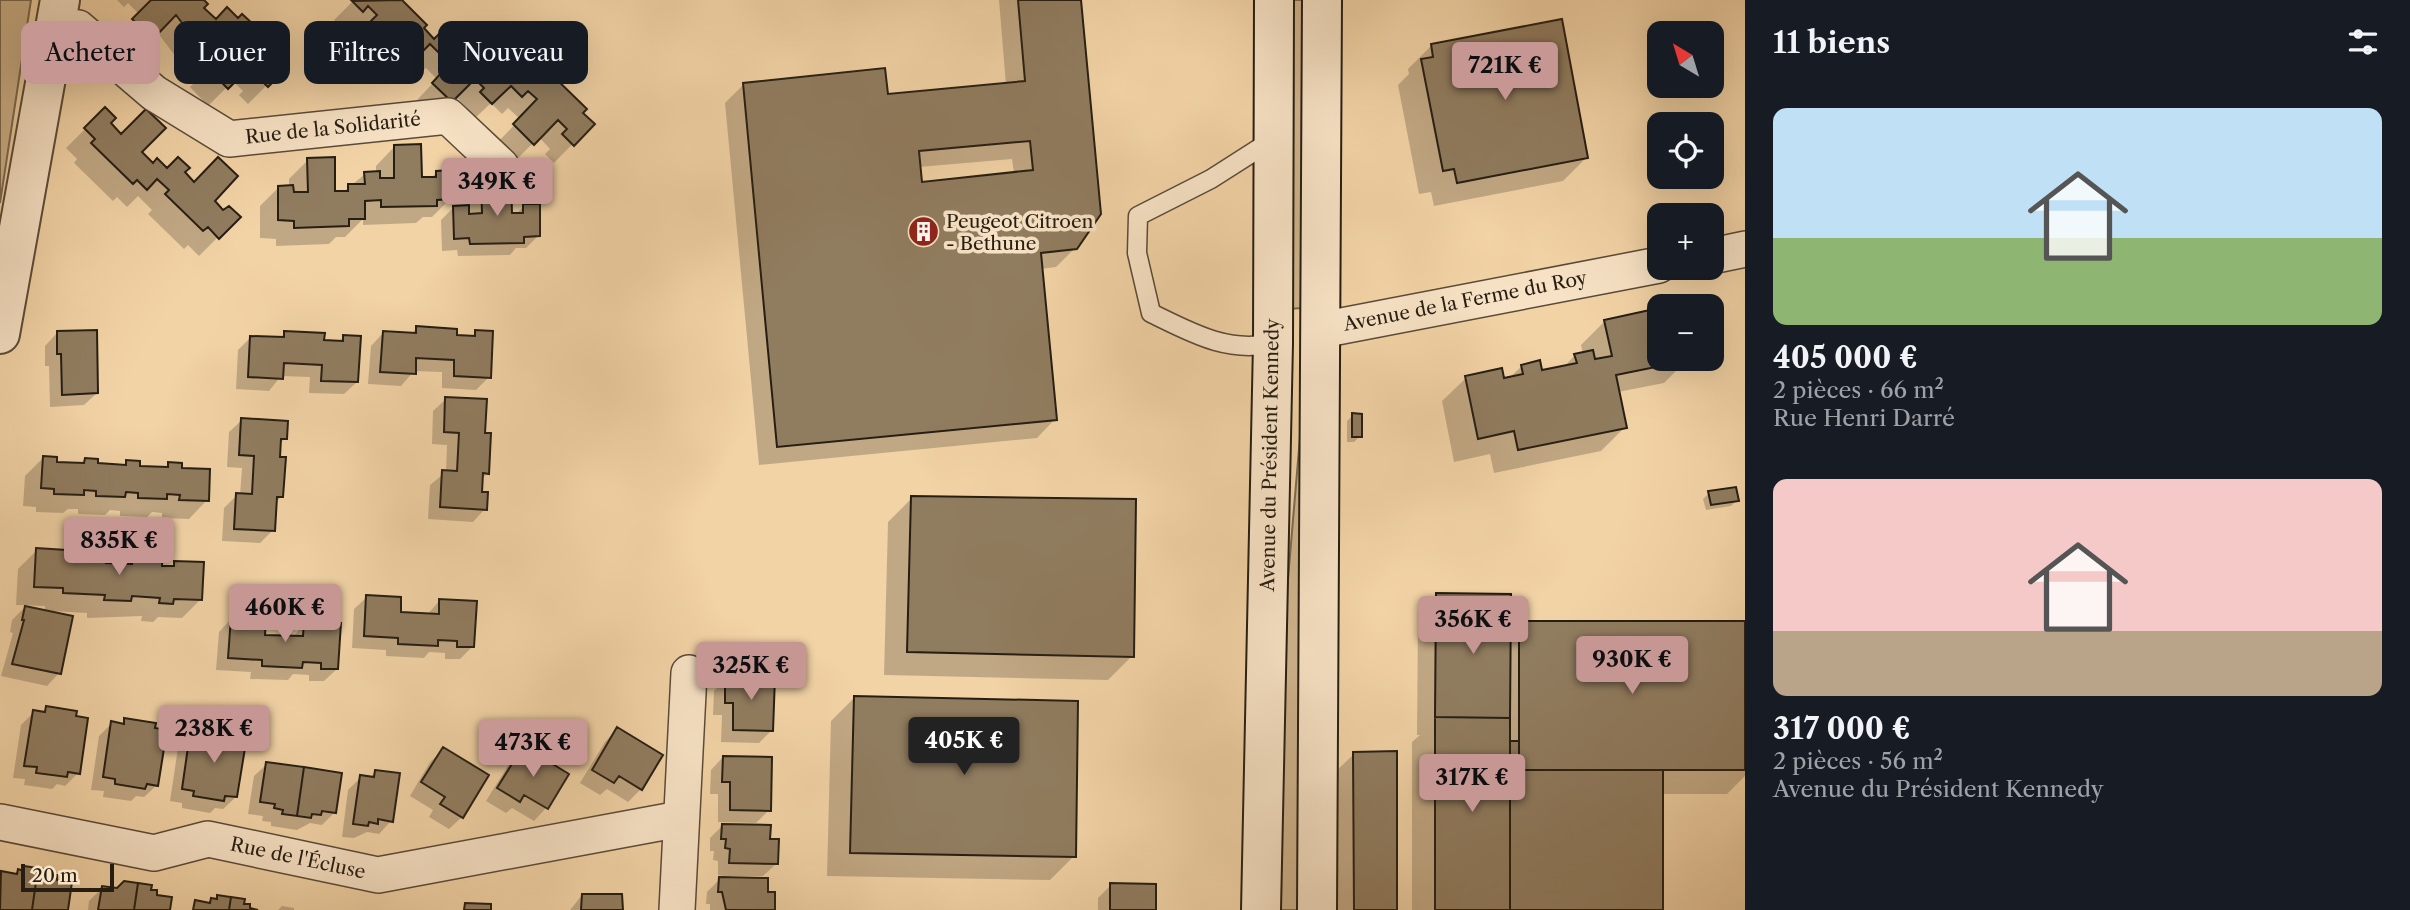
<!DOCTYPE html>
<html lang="fr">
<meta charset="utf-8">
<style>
:root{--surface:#171b24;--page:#20242c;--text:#f1f3f6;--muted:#9ea1a6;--accent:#c59692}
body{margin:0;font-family:"Libre Caslon Text",serif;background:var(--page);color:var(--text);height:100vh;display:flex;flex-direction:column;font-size:26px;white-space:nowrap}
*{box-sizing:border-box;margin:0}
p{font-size:23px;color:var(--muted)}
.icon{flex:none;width:38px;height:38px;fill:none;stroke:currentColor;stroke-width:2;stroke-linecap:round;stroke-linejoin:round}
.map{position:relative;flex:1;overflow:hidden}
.panel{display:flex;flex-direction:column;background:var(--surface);width:665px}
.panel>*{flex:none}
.banner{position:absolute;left:21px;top:21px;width:665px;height:63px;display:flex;gap:14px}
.needle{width:46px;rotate:322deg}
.buttons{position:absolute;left:1647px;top:21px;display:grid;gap:14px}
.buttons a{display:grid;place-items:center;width:77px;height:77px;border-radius:14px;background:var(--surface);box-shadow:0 7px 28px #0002;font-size:35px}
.scale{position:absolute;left:21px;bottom:18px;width:93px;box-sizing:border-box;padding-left:7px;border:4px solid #261e13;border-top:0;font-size:19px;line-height:24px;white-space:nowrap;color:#261e13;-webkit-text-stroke:5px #f7e2c5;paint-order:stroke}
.price{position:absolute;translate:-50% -60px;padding:0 16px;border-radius:7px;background:var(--accent);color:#111;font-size:23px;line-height:46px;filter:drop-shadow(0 2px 4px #0008)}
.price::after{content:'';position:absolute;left:50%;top:42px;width:21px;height:16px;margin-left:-10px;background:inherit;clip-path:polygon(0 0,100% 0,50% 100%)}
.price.on{background:#222;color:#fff}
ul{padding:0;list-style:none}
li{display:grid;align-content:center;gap:14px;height:371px;padding:0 28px}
li span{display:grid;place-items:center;height:217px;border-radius:14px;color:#555}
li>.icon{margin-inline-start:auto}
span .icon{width:126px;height:126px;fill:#fffc;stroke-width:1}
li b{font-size:30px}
h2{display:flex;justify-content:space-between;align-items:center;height:84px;padding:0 28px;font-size:30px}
.chip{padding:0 24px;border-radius:14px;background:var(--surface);box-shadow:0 7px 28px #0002;font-size:24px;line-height:63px}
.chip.on{background:var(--accent);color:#111}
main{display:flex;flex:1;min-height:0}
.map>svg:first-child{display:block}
.green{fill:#cfb48d;stroke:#7a6950;stroke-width:2}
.shadow{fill:#0003;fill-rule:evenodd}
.building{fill:#907c5f;stroke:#261e13;stroke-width:2;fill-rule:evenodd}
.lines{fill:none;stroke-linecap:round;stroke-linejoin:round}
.service-casing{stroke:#594b38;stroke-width:21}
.minor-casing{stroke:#594b38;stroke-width:38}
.tertiary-casing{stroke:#594b38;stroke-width:42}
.secondary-casing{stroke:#261e13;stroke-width:42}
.service{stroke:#f7e2c5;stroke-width:18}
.minor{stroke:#f7e2c5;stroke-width:35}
.tertiary{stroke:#f7e2c5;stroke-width:38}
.secondary{stroke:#f7e2c5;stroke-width:38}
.labels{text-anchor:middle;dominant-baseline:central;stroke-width:7;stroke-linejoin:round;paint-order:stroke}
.street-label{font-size:19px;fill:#261e13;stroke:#f7e2c5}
.poi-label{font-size:19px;fill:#261e13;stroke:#f7e2c5;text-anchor:start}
</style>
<main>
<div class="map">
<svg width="1745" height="910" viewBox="0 0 1745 910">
<rect width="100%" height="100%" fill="#f2d3a6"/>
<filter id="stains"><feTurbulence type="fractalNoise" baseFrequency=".00286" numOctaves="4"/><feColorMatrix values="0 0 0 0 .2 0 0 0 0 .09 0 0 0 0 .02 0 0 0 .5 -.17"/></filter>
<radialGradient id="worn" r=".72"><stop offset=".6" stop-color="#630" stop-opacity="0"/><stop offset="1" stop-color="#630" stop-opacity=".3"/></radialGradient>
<path class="green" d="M0 0H31L0 203Z
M1283 0H1302V308L1288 309Z
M1304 390 1301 910H1278V697Z"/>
<path class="shadow" d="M117 0H202V8L216 21 274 55 285 67 248 104 239 95 243 91 233 81 208 106 190 87 214 63 203 52 198 56 187 46 176 57 157 32 133 57 115 38 139 14 128 3 124 7Z
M354 0H399L425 25 421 28 434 41 499 71 513 85 531 66 592 124 554 163 545 154 550 149 539 137 514 162 496 144 520 119 508 108 502 114 491 103 472 121 462 111 466 107 455 96 432 119 415 102 437 79 426 68 421 72 411 61 394 77 386 69 391 64 379 52 355 77 335 59 360 34 349 24 344 29 334 20Z
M999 0H1080L1075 248 1056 267 1041 269 1055 419 1037 438 759 465 725 103 743 85 886 96 1006 85ZM1012 159 1014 174 921 184 919 167Z
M1432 45 1587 157 1563 181 1434 206 1431 192 1419 194 1398 85 1409 74 1408 69Z
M105 109 109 123 153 165 183 173 223 213 238 217 199 256 188 245 184 249 148 214 152 210 138 196 127 207 117 197 113 201 74 163 77 159 66 148Z
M394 147 421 179H430L437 172 451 198 432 217H423L416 223 363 225V219L345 237H336L329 244 276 246V239L260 238V206L279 187H289V179L308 160 333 193H342L365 174 376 173V166Z
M482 182 510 215H515L524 206 538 236 526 248H516L510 255 458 256 457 250 442 251 441 220 454 207H470L469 195Z
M1659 310V359H1688L1664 383 1618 392 1625 427 1601 451 1494 473 1490 454 1454 462 1442 401 1466 378 1503 380 1509 378 1522 366 1541 372 1563 368 1575 355 1583 354 1581 345 1605 321Z
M417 328 455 336 471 337 476 332 489 377 476 390 442 388V372L414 371 401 386 368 384 371 346 383 333 411 334Z
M57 333 97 393 84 405 50 407 49 366H45V346Z
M285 333 323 341 338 342 344 337 357 382 344 394 309 393 310 377 281 376 269 391 236 389 238 350 251 337 279 339Z
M446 399 483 434 488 473 481 479V493L485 509 473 522 428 519 430 485 446 472 447 445 432 444 433 411Z
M1353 415 1360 436 1354 442H1347V421Z
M242 420 285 438 279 444 281 497 275 503 273 530 260 543 222 541 224 508 237 495H240L242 468 227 467 229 432Z
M43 458 55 463 81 465 86 460 96 465 122 466 127 462 138 467 164 469 169 464 181 470 207 500 189 519 162 518V513L152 512 147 517 120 516V511L110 510 105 515 78 514V509H68L63 513 36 512V507L23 506 25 476Z
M1709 493 1737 500 1731 506 1706 510 1703 499Z
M912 498 1132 656 1108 680 884 675 888 522Z
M37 550 104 564 127 566 133 560 169 568 175 563 201 599 182 618 158 617 153 622 141 621 142 616 87 618V613L52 611 59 673 47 686 1 676 13 633 10 632 12 620 25 607 45 612V606L16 605 18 569Z
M1437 595 1509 634 1520 623 1745 622V776L1727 794H1661V910H1412V742L1420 735H1417L1418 614Z
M367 597 399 614 427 615 440 600 473 646 460 659H445V653L429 652 424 658 386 656V650L352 648 354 609Z
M231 619 263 636 292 638 305 623 337 669 324 681H309V675L293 674 288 680 250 679 251 672 216 670 219 632Z
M726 678 772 730 759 743 721 742 722 715H713L714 691Z
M855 697 1074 856 1050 880 827 876 831 721Z
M47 708 78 773 65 786 57 784 52 789 24 785 25 779 13 778 21 725 34 712 42 713Z
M125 720 157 785 144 797 136 796 131 801 103 797 104 791 91 790 99 736 112 723 120 725Z
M617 729 661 756 641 789 628 802 607 789 600 795 580 783 605 742Z
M204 732 236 797 223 809 215 808 210 813 182 808V803L170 801 178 748 191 735 199 736Z
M523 748 566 775 546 808 534 821 512 808 506 813 486 801 511 761Z
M443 750 462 817 449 829 429 817 433 810 410 796 430 762Z
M1354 754 1396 910H1336L1335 772Z
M723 757 769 810 756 823 718 822V794H710L711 770Z
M267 764 334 813 322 825 310 823 297 830 271 826V822L262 821 263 816 248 814 254 776Z
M375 772 391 821 379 834 367 832 354 838 342 837 348 790 361 777 369 779Z
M722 826 768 840 776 864 763 876H731V879L773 910H710V904H706L707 892 723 876 718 875V861L713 860 714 851H710V838Z
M1111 885 1154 910H1098V898Z
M102 888 149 891 168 910H88L89 901Z
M582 895 620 910H570Z
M282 906 294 908V910H278Z"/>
<path class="building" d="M151 0H204L208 4 204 8 216 19 227 7 238 18 242 14 281 50 276 55 288 67 268 87 257 76 260 71 253 64 228 89 208 68 231 43 222 34 218 39 207 29 195 40 176 15 153 39 132 19Z
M402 0 427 25 424 28 434 39 450 23 462 34 466 29 504 67 501 71 513 83 531 64 543 75 548 71 587 109 583 113 595 124 574 146 562 134 567 129 558 120 534 145 513 124 537 99 528 91 522 97 511 86 492 104 480 92 484 88 475 79 452 102 432 83 454 59 446 51 441 55 430 44 414 60 403 49 408 45 399 35 374 60 353 39 377 15 368 6 363 12 352 1Z
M1018 0H1081L1101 214 1077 249 1041 253 1057 420 777 447 743 83 885 68 888 94 1025 81ZM1030 141 1033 170 922 182 919 151Z
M1562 19 1588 158 1457 183 1454 169 1443 171 1421 59 1433 57 1431 44Z
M105 107 116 118 111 123 121 134 146 109 166 128 142 152 153 163 157 158 167 168 178 157 190 168 185 172 194 182 218 157 238 176 215 201 223 210 229 206 241 217 219 239 208 227 203 231 165 194 169 190 157 179 147 190 137 180 133 184 91 143 95 139 84 128Z
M421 144 422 177H436V171L452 170 453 199 437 200V206L381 207V200L365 201V219H349V226L294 228V221L278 220V186L293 185 294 192H308L307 158 335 157V191H348V184H365L364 172 380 171V178H394V145Z
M511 180 512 213H523V204H540V236L524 237V243L470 244 469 238 454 239 453 206 469 205V214L482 213 481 181Z
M1659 308V359L1690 360 1616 375 1627 428 1518 450 1514 431 1478 439 1465 376 1502 368 1504 378 1523 374 1521 365 1540 360 1542 370 1577 363 1574 354 1593 350 1595 359 1612 356 1604 320Z
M416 326 457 329V335L475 336V330L493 331 491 378 454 376V360L416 358V374L380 372 383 331 416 333Z
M97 330 98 393 62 395 61 354H57V331Z
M284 331 325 333 324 340 343 341V335L361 336 358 382 321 381 322 365 284 363 283 379 248 377 250 336 284 337Z
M445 397 487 399 485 433H491L489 474 483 473 482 492H488L487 510 440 507 442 470 457 471 459 433 444 432Z
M1352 413 1362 414V437H1352Z
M241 418 288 421 287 439H281L280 457H286L283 497H277L275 531 234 529 236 493 252 494 254 456 239 455Z
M43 456 57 457V462L84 463 85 458 98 459V463L126 465V460L140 461V466L168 467V462L182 463V468L210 469 209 501 179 500 180 495 167 494V499L138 498V493L126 492 125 497 96 496V491L84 490V495L54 494V489L41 488Z
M1736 487 1739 501 1711 505 1708 491Z
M911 496 1136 499 1134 657 907 652Z
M36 548 66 550 65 556 107 558 106 563 132 564V559L162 560V566H174V561L204 562 202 600 174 599 173 604 159 603 160 598 132 596 131 601 104 600 105 595 63 593V588L34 587Z
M1436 593 1511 594 1510 718 1435 717Z
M366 595 401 597V612L439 614V599L477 601 474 647H457V641L438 640V646L398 644V638L364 636Z
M25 606 73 616 61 674 12 664 24 620H22Z
M231 617 266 619 265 635 303 636 304 621 341 623 338 669H321V663L303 662 302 668 262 666V660L228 658Z
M1519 621H1745V770H1519Z
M725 676 775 677 773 731 733 730V703H725Z
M854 696 1078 701 1076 857 850 853Z
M46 706 77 711 76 716 88 718 80 774 68 772 67 777 36 773 37 767 24 766 33 710 45 712Z
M1435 717 1510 718V910H1435Z
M124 718 156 723 155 728 167 730 158 786 147 784 145 789 115 784V779L103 777 111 721 124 724Z
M617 727 663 755 642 790 619 776 614 783 592 770Z
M203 730 234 734 233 740 246 742 237 797 225 796 224 801 193 796 194 791 182 789 190 733 203 735Z
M1510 741H1519V770H1510Z
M523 746 569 774 548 809 524 795 520 802 497 788Z
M443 747 489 775 463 818 440 804 445 797 421 782Z
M1397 751V910H1354L1353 752Z
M723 756 772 757 771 811 730 810V782H722Z
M266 762 304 767 297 816 282 814 283 810 274 808 275 804 260 802Z
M304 767 342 773 336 813 322 811 321 815 312 814 311 818 297 816Z
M375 770 400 773 393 822 378 819V824L369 822 368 826 353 824 360 775 374 777Z
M1510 770H1663V910H1510Z
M722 824 771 825 770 839H779L778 864 729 863 730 849 725 848 726 839H721Z
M24 866 38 868 32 910H0L1 871 17 874 18 869 24 871Z
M38 868 52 870 51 875H57V880L72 882 68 910H32Z
M719 877 768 878V892H775V910H726L722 892H718Z
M124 881 138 883 134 910H98L102 886 117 888Z
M138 883 152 885 151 890H157V895L172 897 170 910H134Z
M1110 883 1156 884V910H1110Z
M582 894H622L623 910H581Z
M217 895 231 897 229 910H193L195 900 210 903 211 898 217 899Z
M231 897 245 899 244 904H250V908L258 910H229Z
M465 903 491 904V910H464Z"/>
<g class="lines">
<defs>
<path id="service" d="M1272 140 1211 179 1138 216 1137 253 1151 313C1190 332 1228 354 1273 343"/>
<path id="minor" d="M56 26 78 28 154 93 229 139 448 116 501 166
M1712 256 1745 249
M1321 330 1659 265
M0 822 154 853 208 839 378 875 680 819
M677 910 689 673"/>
<path id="tertiary" d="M0 334 60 0"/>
<path id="secondary" d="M1261 910 1273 343 1274 0
M1317 910 1322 0"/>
</defs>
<use href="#service" class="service-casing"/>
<use href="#minor" class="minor-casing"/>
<use href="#tertiary" class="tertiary-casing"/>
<use href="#secondary" class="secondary-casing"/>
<use href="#service" class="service"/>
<use href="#minor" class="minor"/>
<use href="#tertiary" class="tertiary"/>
<use href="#secondary" class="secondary"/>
</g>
<defs>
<symbol id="building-disc" viewBox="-11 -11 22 22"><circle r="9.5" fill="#8f2418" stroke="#f7e2c5"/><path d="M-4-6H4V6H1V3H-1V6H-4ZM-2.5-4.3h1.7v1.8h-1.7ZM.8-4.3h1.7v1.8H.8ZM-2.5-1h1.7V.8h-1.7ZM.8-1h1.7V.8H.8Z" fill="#fff"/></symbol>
</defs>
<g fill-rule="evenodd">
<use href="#building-disc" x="906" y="214" width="35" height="35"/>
</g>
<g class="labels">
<g class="street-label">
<text transform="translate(333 128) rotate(-6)">Rue de la Solidarité</text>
<text transform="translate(1465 301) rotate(-11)">Avenue de la Ferme du Roy</text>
<text transform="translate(1270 455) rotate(-89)">Avenue du Président Kennedy</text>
<text transform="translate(298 858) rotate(12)">Rue de l'Écluse</text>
</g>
<g class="poi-label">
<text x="946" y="221">Peugeot Citroen<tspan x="946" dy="22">- Bethune</tspan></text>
</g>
</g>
<rect width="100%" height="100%" filter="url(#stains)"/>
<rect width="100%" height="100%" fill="url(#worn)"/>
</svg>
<div class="buttons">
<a><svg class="needle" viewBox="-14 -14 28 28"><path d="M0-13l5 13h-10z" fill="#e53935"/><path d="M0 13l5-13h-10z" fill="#9ea1a6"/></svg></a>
<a><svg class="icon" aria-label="locate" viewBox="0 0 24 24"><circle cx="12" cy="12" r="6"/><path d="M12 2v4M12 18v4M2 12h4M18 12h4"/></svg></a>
<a>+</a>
<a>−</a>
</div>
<div class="scale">20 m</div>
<b class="price" style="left:1505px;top:102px">721K €</b>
<b class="price" style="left:497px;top:218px">349K €</b>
<b class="price" style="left:119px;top:577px">835K €</b>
<b class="price" style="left:285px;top:644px">460K €</b>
<b class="price" style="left:1473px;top:656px">356K €</b>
<b class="price" style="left:1632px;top:696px">930K €</b>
<b class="price" style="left:751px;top:702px">325K €</b>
<b class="price" style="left:214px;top:765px">238K €</b>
<b class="price on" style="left:964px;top:777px">405K €</b>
<b class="price" style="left:533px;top:779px">473K €</b>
<b class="price" style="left:1472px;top:814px">317K €</b>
<div class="banner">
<a class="chip on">Acheter</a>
<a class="chip">Louer</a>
<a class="chip">Filtres</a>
<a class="chip">Nouveau</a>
</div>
</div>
<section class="panel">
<h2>11 biens<svg class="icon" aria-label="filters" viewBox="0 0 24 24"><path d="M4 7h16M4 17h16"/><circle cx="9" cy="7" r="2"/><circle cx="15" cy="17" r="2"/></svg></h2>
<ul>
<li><span style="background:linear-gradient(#bfe0f5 60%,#8fb573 0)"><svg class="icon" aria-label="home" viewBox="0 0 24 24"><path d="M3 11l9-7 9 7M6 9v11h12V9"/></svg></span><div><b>405 000 €</b><p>2 pièces · 66 m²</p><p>Rue Henri Darré</p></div></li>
<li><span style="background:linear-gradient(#f6c9c9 70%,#b9a48a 0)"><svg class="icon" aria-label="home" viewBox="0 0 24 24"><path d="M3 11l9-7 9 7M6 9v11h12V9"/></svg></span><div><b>317 000 €</b><p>2 pièces · 56 m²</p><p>Avenue du Président Kennedy</p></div></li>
</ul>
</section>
</main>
